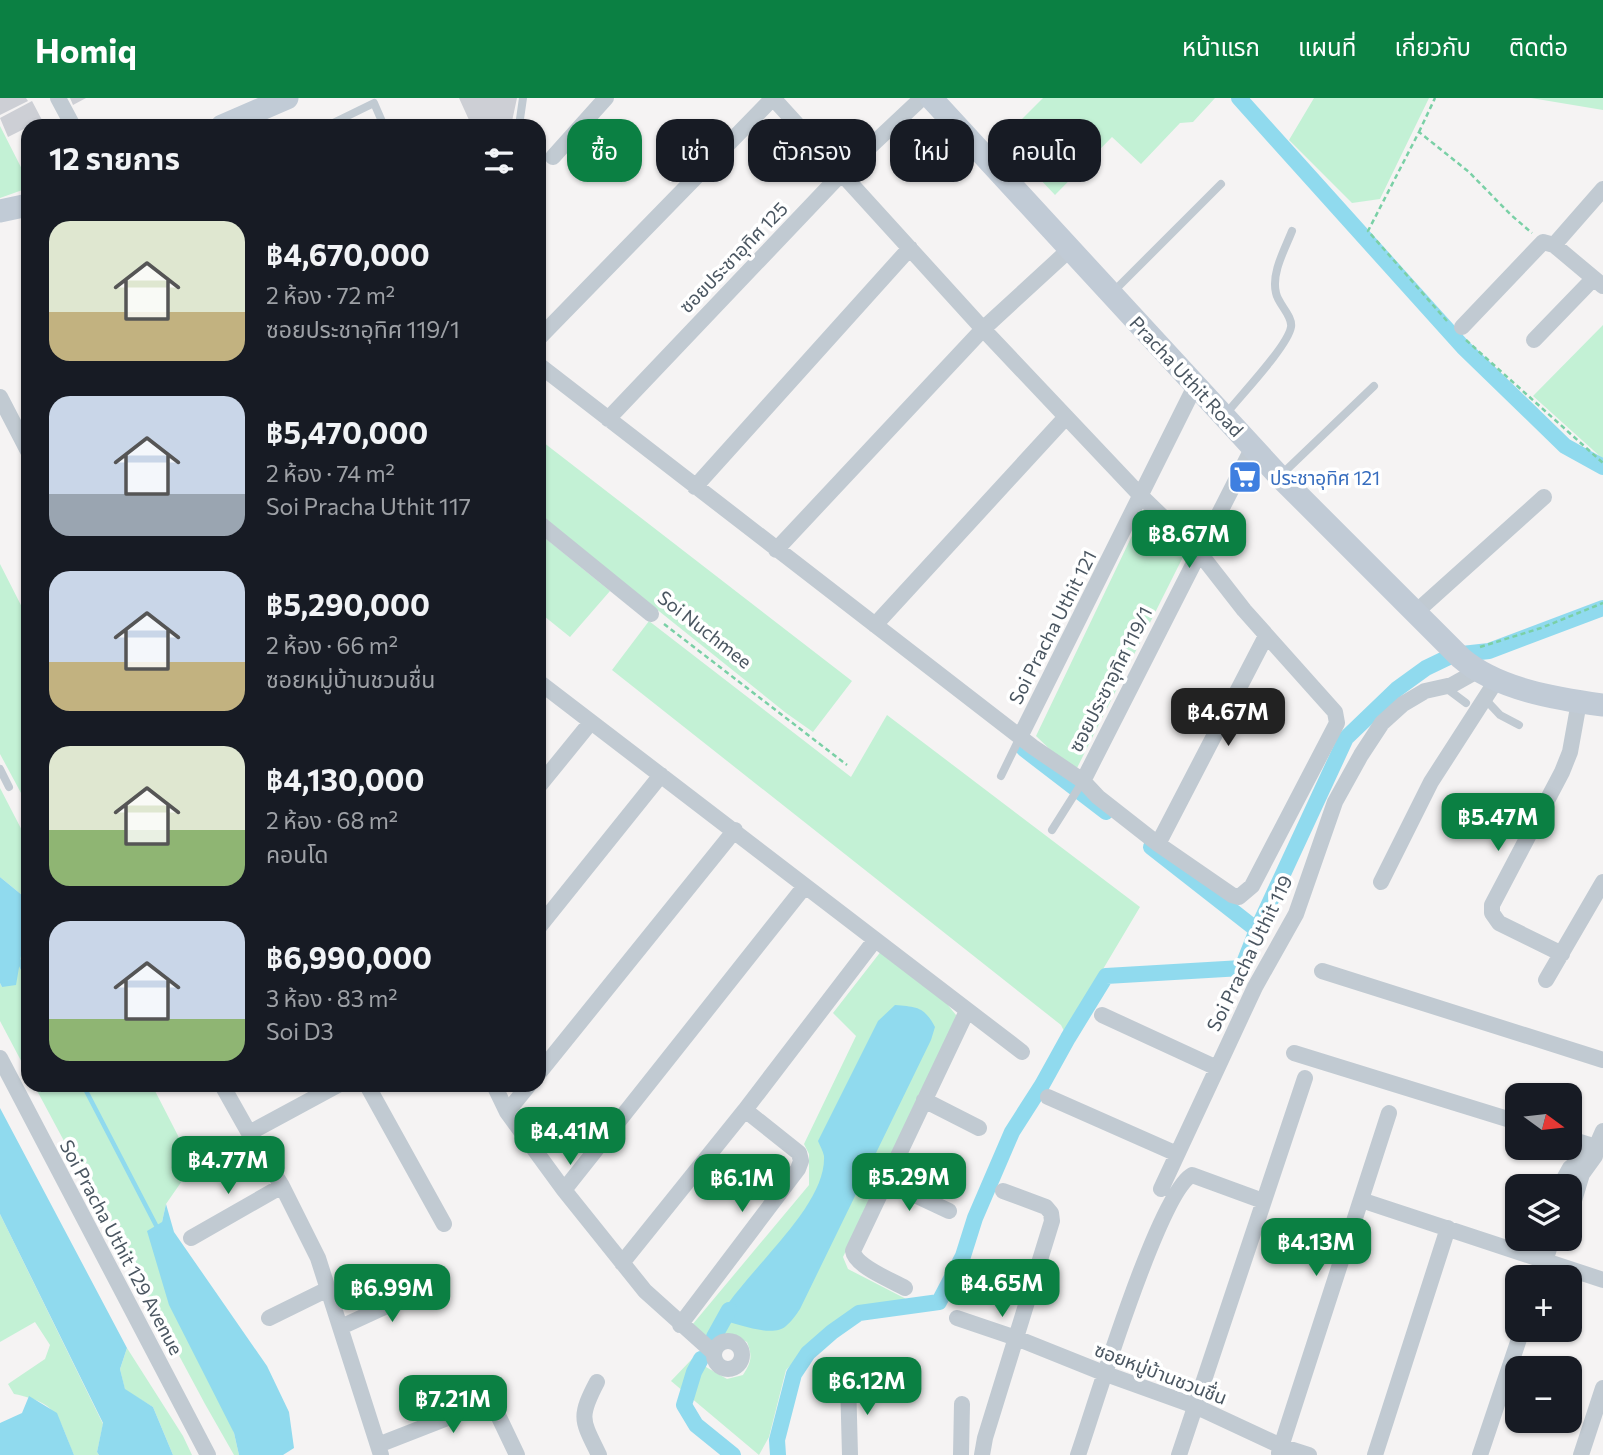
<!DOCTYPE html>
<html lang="th">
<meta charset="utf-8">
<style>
:root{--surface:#171b24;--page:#242831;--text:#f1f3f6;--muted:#9ea1a6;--accent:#0b8043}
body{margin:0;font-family:Commissioner,"Noto Sans Thai",sans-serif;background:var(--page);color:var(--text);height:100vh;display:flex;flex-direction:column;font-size:26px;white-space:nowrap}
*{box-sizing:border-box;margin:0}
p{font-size:23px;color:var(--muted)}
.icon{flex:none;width:38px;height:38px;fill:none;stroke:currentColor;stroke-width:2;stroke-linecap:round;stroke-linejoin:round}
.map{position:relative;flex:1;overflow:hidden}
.sheet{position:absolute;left:21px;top:21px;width:525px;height:973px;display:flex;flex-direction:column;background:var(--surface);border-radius:21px;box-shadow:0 2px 5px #0004}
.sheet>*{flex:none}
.guide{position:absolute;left:567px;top:21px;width:665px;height:63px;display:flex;gap:14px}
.needle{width:46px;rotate:105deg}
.buttons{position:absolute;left:1505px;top:985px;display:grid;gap:14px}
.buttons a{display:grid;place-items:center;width:77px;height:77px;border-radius:14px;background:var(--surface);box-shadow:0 2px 5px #0004;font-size:35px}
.price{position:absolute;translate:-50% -60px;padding:0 16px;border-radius:14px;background:var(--accent);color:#fff;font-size:23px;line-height:46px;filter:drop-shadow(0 2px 4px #0008)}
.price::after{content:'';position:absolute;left:50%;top:42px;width:21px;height:16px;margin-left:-10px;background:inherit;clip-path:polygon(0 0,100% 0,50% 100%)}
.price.active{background:#222;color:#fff}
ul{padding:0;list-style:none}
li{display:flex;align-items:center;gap:21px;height:175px;padding:0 28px}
li span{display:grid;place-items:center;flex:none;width:196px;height:140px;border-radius:21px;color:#555}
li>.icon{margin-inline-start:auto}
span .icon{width:84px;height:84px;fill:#fffc;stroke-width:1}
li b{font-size:30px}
h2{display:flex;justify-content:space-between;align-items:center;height:84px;padding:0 28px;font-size:30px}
.tag{padding:0 24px;border-radius:21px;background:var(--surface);box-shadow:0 2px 5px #0004;font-size:24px;line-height:63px}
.tag.active{background:var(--accent);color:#fff}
header{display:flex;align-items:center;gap:42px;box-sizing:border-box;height:98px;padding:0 35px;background:var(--accent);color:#fff}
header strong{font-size:33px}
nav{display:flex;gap:38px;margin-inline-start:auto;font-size:24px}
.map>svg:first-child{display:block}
.green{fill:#c3f1d5}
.water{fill:#90daee}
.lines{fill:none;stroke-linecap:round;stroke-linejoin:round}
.stream{stroke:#90daee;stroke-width:4.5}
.canal{stroke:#90daee;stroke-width:16}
.building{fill:#cdcfd5}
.path{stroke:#7ad0a6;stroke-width:2.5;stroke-dasharray:5 3.5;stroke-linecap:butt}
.lane{stroke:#c1cad2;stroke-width:8}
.street{stroke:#c1cad2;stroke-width:16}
.secondary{stroke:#c1cbd6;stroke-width:23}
.labels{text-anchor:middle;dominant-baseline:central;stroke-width:7;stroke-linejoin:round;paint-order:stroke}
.street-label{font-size:19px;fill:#4a5661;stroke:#fff}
.shop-label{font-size:19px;fill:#366cbe;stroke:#fff;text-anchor:start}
</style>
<header>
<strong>Homiq</strong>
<nav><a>หน้าแรก</a><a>แผนที่</a><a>เกี่ยวกับ</a><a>ติดต่อ</a></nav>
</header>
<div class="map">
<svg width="1603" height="1357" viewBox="0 0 1603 1357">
<rect width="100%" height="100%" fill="#f5f3f3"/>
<path class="green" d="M1043 0H1215L1193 24 1180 25 1141 66 1112 39 1055 97 1002 41Z
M1314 0H1429L1380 101 1352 105 1289 42Z
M1532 0H1603V12L1531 0Z
M0 28 28 83V90L0 100Z
M1603 227V361L1533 298Z
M539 341 852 583 813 634 786 615 539 417Z
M1151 419 1185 455 1077 670 1061 662 1036 638 1140 421Z
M539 435 610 493 570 539 539 514Z
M0 466 28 521V691L21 695 0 656Z
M649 523 851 679 887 617 1140 809 1065 935 1061 927 612 572Z
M0 690 28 744V802L0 779Z
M28 817V976L0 923V885L2 889 25 841Z
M882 852 947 906 956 917 955 930 843 1159 848 1171 910 1203 860 1209 820 1238 786 1272 769 1339 759 1357 671 1283 692 1261 727 1281 743 1277C751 1264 753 1259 747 1244L733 1239H717L711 1246 692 1227 809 1087V1056L804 1046 856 938 833 915Z
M34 987H152L193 1067 166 1106 162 1124 234 1335 239 1357H234L205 1306Z
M0 1116 103 1326 97 1354 99 1357H74C58 1319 59 1305 14 1296L8 1286 45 1261 50 1247 35 1224 0 1244Z
M127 1250 183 1338 192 1357H173L153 1309 125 1292 120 1271Z"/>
<path class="water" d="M0 779 28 802V817L16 887 2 889 0 885Z
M895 907C916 909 924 908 935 929L931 942 800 1211C796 1217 791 1224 786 1228 773 1240 738 1226 722 1222L710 1236C732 1182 827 1114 824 1058 823 1053 820 1048 818 1043L878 923Z
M0 1010 127 1250 120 1271 125 1291 153 1309 173 1357H99L97 1354 103 1325 0 1116Z
M166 1106 174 1134 267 1268 289 1314 294 1350 283 1357H239L234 1335 169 1207 147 1133 162 1124Z
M29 1298 57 1315 74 1357H0V1325L22 1315Z"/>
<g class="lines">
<path class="stream" d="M19 863 28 881
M83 987 159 1133"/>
<path class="canal" d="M1239 0 1463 249 1565 348 1603 369
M1024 651 1106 714
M1151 749 1257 832
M714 1239 729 1212
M701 1261 694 1274 684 1307 696 1327 733 1357
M778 1357 777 1342 794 1276 808 1255 832 1234 859 1215 939 1204 963 1158 975 1120 1012 1034 1042 987 1068 940 1106 878 1242 870 1257 832 1346 640 1397 591 1426 570 1453 557 1489 553 1603 510"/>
</g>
<path class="building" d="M0 0H26L28 3 0 17Z
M70 0H86L73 7Z
M459 0H517L511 28H475L469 22Z
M32 3 42 22 8 39 0 20Z"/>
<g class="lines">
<path class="path" d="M1419 34 1435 0
M1447 223 1368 133 1419 34 1469 74 1511 117 1532 135
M1466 242 1603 365
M664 526 847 667
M1480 549 1541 530 1603 505"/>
<path class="lane" d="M327 28 374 5 384 28
M519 28 523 0
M1114 193 1221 86
M1226 316C1240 298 1288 248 1291 229 1293 218 1278 206 1276 195 1271 175 1285 151 1292 133
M1280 378 1374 288
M1446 590 1466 605
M1485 601 1500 617 1519 627
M0 671 9 689
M1001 678 1020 639
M1052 732 1083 683"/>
<path class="street" d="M58 0 73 28
M553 59 606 0
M1554 147 1603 91
M1462 229 1543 144 1554 147 1603 188
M539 240 773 0
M1534 242 1593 181
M539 267 1033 649 1083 683 1098 699 1158 746 1232 797 1239 799 1252 788 1337 625 1335 614 1244 512 1198 453 1141 398 983 231 773 0
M0 299 28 353
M608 321 842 75 922 0
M695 389 910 150
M539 425 651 516
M776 452 983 231 1070 151
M1416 514 1544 399
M875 527 1066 319
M539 584 1022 954
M1020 639 1195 288
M1083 683 1253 349
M539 688 591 624
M1158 746 1266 538
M1381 784 1431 684 1496 583
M539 829 661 677
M1562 856 1499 825 1492 815V807L1562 674 1570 654 1579 604
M1322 873 1603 962
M1546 882 1603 784
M1102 917 1217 970
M1294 955 1517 1024
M0 960 208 1357
M539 975 735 732
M222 987 249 1035
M338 987 249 1035 282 1088 318 1160 381 1357
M367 987 444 1126
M494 987 507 1014 564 1092 645 1193 714 1255
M1048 999 1177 1056
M924 1002 979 1030
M507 1014 529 987
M1570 1041 1596 1049
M885 1083 949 1113
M1560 1088 1570 1070 1590 1054
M1161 1091 1255 889 1296 816 1335 704 1361 657 1382 625 1403 606 1425 593 1452 587 1477 573
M564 1092 805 788
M1361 1102 1603 1182
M1570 1116 1582 1076 1595 1058 1596 1049 1603 1033
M191 1140 282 1088
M622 1165 745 1012 875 842
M1540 1180 1552 1141
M905 1190C891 1182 855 1168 853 1153L967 913
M269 1220 328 1191
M957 1220 1016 1240 1106 1276 1195 1308 1281 1348 1309 1357
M680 1227 798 1071 801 1063 799 1055 745 1012
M341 1229 428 1189
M714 1257a14 14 0 1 1 28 0a14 14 0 1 1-28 0Z
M848 1282 850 1357
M597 1284C578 1320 582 1322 599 1357
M378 1347 478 1308 488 1306 496 1313 517 1357
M1279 1355 1389 1015
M961 1357 962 1306
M982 1357 985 1340 1052 1123 1051 1115 1046 1109 1003 1093
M1078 1357C1094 1311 1159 1094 1192 1077L1263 1103
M1179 1357 1305 980
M1375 1357 1448 1130
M1480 1357 1522 1232
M1581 1357 1603 1290"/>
<path class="secondary" d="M931 0 1280 379 1461 560C1497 591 1556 601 1603 607
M222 28 287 0
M0 113 28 107"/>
</g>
<defs>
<symbol id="supermarket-square" viewBox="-11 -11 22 22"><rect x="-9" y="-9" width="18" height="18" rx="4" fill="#3f7fe0" stroke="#fff"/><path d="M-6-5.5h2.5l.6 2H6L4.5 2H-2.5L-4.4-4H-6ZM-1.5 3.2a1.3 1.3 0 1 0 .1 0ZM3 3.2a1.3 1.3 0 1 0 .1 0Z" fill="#fff"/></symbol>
</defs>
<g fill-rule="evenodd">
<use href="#supermarket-square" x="1226" y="360" width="38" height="38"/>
</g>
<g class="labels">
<g class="street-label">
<text transform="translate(733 159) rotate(-46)">ซอยประชาอุทิศ 125</text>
<text transform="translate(1187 278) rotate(47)">Pracha Uthit Road</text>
<text transform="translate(1052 529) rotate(-63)">Soi Pracha Uthit 121</text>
<text transform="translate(705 531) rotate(38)">Soi Nuchmee</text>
<text transform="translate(1110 581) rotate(-63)">ซอยประชาอุทิศ 119/1</text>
<text transform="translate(1249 855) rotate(-64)">Soi Pracha Uthit 119</text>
<text transform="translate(122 1149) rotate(62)">Soi Pracha Uthit 129 Avenue</text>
<text transform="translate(1161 1275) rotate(21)">ซอยหมู่บ้านชวนชื่น</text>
</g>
<g class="shop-label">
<text x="1270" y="379">ประชาอุทิศ 121</text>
</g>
</g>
</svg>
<div class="buttons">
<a><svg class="needle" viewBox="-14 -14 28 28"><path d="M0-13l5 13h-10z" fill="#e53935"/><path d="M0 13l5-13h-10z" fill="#9ea1a6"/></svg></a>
<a><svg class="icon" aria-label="layers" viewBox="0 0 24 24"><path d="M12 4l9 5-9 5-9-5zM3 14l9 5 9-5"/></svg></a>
<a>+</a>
<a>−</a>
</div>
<b class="price" style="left:1189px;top:472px">฿8.67M</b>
<b class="price active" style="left:1228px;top:650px">฿4.67M</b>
<b class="price" style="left:1498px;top:755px">฿5.47M</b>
<b class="price" style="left:570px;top:1069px">฿4.41M</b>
<b class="price" style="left:228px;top:1098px">฿4.77M</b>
<b class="price" style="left:909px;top:1115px">฿5.29M</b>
<b class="price" style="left:742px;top:1116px">฿6.1M</b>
<b class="price" style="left:1316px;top:1180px">฿4.13M</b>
<b class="price" style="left:1002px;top:1221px">฿4.65M</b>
<b class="price" style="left:392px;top:1226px">฿6.99M</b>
<b class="price" style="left:867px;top:1319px">฿6.12M</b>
<b class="price" style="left:453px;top:1337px">฿7.21M</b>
<div class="guide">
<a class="tag active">ซื้อ</a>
<a class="tag">เช่า</a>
<a class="tag">ตัวกรอง</a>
<a class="tag">ใหม่</a>
<a class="tag">คอนโด</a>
</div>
<section class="sheet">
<h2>12 รายการ<svg class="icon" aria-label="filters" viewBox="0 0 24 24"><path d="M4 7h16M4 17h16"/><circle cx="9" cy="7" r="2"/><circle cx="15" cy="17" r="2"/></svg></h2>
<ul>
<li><span style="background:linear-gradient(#dfe7d0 65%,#c2b280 0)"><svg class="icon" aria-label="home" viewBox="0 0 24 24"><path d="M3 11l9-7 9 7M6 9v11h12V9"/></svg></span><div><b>฿4,670,000</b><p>2 ห้อง · 72 m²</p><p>ซอยประชาอุทิศ 119/1</p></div></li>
<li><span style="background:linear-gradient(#c9d6e8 70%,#9aa5b1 0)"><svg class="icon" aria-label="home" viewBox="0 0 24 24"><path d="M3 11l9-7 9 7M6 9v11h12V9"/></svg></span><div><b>฿5,470,000</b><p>2 ห้อง · 74 m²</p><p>Soi Pracha Uthit 117</p></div></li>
<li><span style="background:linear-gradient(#c9d6e8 65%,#c2b280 0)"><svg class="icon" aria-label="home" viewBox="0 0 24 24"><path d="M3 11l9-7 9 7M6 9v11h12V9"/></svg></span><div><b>฿5,290,000</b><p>2 ห้อง · 66 m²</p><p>ซอยหมู่บ้านชวนชื่น</p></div></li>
<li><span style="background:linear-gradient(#dfe7d0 60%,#8fb573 0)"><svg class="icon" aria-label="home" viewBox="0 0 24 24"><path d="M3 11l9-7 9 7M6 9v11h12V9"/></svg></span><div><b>฿4,130,000</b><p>2 ห้อง · 68 m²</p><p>คอนโด</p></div></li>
<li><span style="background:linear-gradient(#c9d6e8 70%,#8fb573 0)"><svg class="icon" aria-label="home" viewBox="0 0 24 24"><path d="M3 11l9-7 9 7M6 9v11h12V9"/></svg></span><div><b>฿6,990,000</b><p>3 ห้อง · 83 m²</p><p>Soi D3</p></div></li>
</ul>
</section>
</div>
